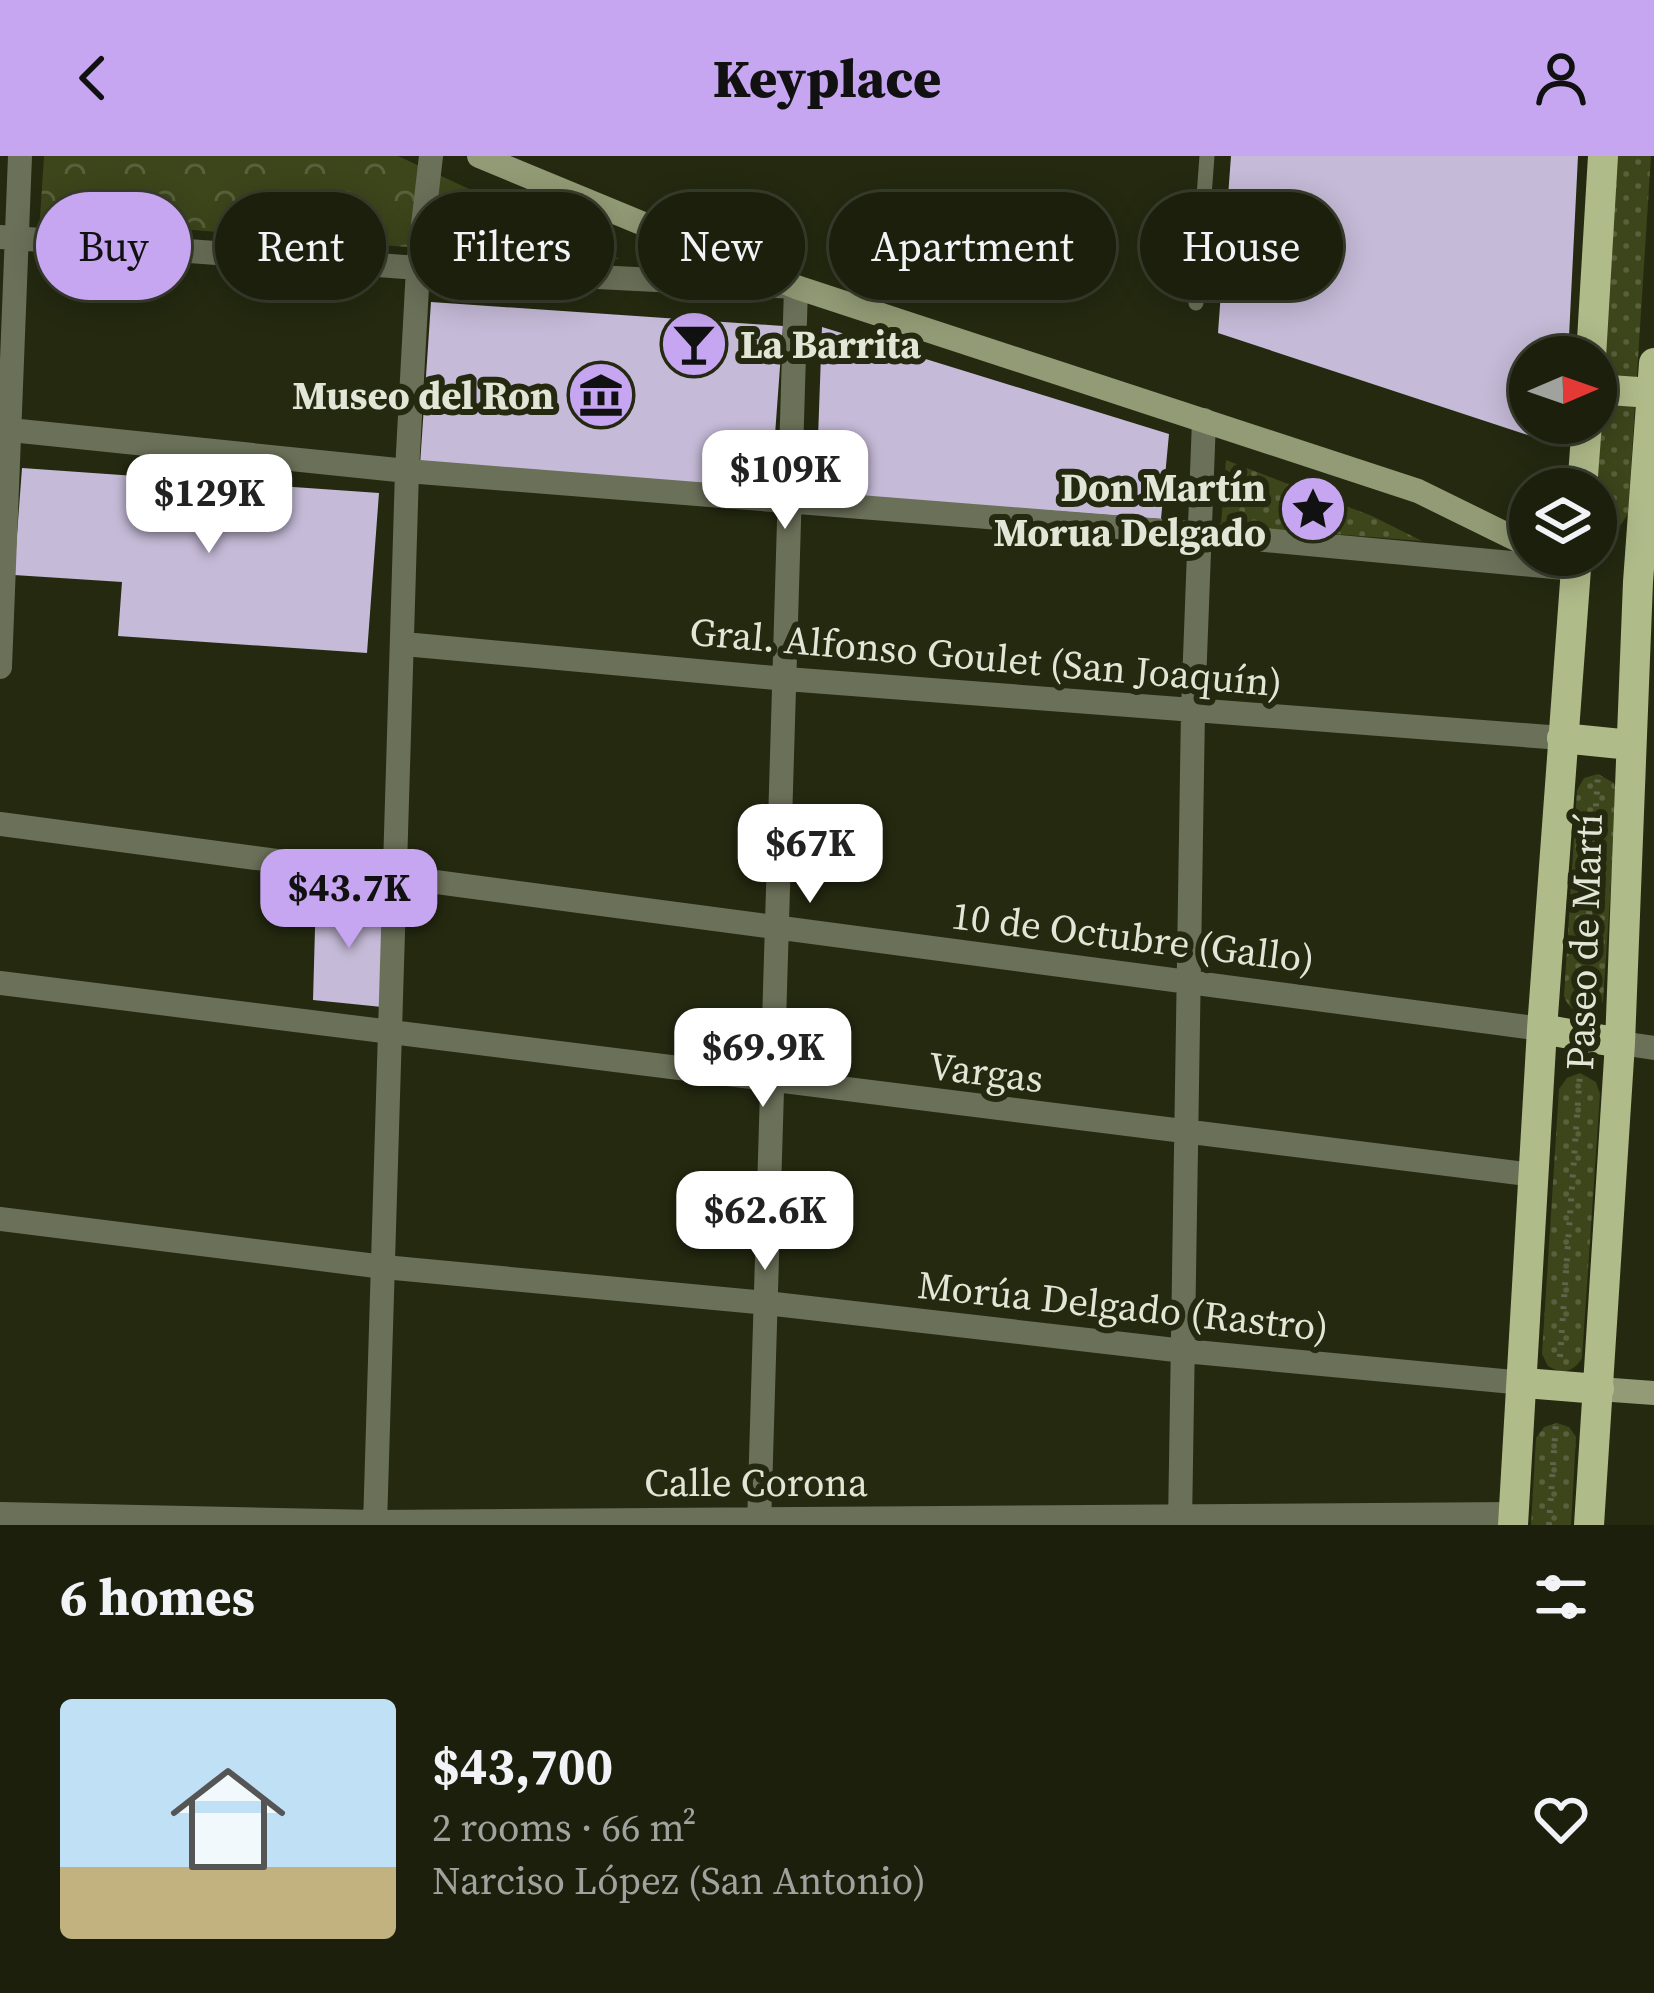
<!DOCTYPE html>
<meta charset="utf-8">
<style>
:root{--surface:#1b1f0c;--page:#282c1a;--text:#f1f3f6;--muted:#a0a29d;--line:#393d2d;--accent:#c6a6f0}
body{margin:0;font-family:"Source Serif 4",serif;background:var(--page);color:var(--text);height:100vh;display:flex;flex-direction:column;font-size:45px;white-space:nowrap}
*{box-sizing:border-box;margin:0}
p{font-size:39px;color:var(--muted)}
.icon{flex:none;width:66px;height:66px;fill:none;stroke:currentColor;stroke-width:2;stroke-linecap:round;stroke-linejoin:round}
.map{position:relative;height:1369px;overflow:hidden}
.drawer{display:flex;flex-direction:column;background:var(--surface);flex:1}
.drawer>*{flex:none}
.guide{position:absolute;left:36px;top:36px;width:1584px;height:108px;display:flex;gap:24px}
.needle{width:78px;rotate:88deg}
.buttons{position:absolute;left:1509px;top:180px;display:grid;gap:24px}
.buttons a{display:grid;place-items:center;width:108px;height:108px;border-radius:50%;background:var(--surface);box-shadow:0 6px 30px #0003,0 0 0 3px var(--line);font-size:60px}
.price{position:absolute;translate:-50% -102px;padding:0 27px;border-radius:24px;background:#fff;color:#222;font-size:39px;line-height:78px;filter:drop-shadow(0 3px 6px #0008)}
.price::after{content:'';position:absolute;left:50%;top:72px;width:36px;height:27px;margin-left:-18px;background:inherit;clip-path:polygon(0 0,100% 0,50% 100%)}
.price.current{background:var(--accent);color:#111}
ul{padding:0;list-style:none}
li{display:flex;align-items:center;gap:36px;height:300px;padding:0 60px}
li span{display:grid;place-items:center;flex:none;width:336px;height:240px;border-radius:12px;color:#555}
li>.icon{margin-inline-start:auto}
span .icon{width:144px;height:144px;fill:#fffc;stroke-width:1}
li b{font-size:51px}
h2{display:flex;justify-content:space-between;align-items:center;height:144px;padding:0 60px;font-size:51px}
.tag{padding:0 42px;border-radius:54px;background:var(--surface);box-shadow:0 6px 30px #0003,0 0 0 3px var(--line);font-size:42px;line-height:108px}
.tag.current{background:var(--accent);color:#111}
header{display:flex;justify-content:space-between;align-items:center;height:156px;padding:0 60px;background:var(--accent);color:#111;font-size:54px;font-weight:800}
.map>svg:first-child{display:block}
.grass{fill:url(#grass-dots)}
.park{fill:url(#park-crowns)}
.building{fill:#c5bad7}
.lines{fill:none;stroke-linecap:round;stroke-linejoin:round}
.path{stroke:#5f644e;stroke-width:6;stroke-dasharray:3 9;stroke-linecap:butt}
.lane{stroke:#6b7059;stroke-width:15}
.street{stroke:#6b7059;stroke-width:24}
.secondary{stroke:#929b75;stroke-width:24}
.primary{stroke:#b0bb8a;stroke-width:30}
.labels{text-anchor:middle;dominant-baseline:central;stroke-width:12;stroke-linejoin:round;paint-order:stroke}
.poi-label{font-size:39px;font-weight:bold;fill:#e2e6d6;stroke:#242910;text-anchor:end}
.street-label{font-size:39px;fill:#e2e6d6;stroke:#242910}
</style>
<header><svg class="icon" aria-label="back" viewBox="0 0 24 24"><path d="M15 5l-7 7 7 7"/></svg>Keyplace<svg class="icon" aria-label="person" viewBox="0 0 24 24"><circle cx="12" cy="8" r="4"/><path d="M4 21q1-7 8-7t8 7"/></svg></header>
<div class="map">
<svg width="1654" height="1369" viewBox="0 0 1654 1369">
<defs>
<pattern id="grass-dots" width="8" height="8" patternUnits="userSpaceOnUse" patternTransform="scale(3)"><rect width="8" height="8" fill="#3d451b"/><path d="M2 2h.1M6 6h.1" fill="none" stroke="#59603b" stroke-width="1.8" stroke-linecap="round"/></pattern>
<pattern id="park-crowns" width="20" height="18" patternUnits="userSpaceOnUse" patternTransform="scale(3)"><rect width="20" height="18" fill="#3d451b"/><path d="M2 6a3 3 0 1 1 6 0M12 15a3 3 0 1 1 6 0" fill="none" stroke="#59603b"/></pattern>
</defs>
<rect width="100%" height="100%" fill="#242910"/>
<path class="grass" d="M1612 0H1651L1628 358 1618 373H1604L1596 368 1595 333Z
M1226 304 1372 360 1422 385 1221 369Z
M1598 618 1614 627 1617 640 1603 845C1591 863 1571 860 1564 840L1577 634 1584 622Z
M1580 917 1596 926 1600 938 1582 1202C1574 1216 1562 1219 1548 1210L1542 1198 1559 933 1567 922Z
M1557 1267 1569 1271 1576 1281 1571 1369H1531L1536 1282 1544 1271Z"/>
<path class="park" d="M44 0H398L620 103 420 92 40 62Z"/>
<path class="building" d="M1231 0H1578L1568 201H1530V267H1565L1564 291 1218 177Z
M431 146 783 170 771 333 420 309Z
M822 171 1169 278 1161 363 816 337Z
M22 312 379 337 367 497 118 480 122 426 14 419Z
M316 737 386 748 382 851 313 844Z"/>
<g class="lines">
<path class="path" d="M1583 854 1598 618
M1560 1201 1580 917
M1549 1369 1556 1265"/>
<path class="lane" d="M1196 147 1207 0"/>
<path class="street" d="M0 81 418 112 796 131 759 1369
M0 273 407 315 1201 378 1575 413
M404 488 786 523 1562 582
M0 511 20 0
M0 668 1542 873
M0 827 1534 1019
M1620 887 1654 892
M0 1063 384 1111 766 1147 1184 1195 1524 1227
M0 1358 375 1366 1513 1358
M375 1369 407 315 418 112 431 0
M1180 1369 1193 554 1204 264"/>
<path class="secondary" d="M479 0 796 131 1418 335 1530 390
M1548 399 1575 413
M1599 1233 1654 1237"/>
<path class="primary" d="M1591 201 1603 0
M1596 233 1651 237
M1582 333 1587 267
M1562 582 1631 589
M1542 873 1620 887
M1524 1227 1599 1233
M1513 1369 1542 873 1577 399
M1589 1369 1620 887 1638 426 1654 207"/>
</g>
<defs>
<symbol id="bar-disc" viewBox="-11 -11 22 22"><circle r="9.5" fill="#c6a6f0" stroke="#242910"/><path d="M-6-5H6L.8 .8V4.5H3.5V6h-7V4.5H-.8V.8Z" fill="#111"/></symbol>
<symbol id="museum-disc" viewBox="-11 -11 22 22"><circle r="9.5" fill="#c6a6f0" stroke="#242910"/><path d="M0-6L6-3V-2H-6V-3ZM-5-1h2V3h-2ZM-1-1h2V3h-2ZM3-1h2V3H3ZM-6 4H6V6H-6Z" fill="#111"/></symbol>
<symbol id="sight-disc" viewBox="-11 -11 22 22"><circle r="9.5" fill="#c6a6f0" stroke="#242910"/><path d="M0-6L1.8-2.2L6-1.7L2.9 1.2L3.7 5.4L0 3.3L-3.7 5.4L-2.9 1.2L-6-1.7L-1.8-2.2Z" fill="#111"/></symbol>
</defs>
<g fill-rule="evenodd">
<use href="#bar-disc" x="656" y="150" width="76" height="76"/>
<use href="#museum-disc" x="563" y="201" width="76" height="76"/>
<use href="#sight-disc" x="1275" y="315" width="76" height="76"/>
</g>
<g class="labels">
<g class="poi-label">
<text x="740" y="188" text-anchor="start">La Barrita</text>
<text x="554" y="239">Museo del Ron</text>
<text x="1266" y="331">Don Martín<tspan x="1266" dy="45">Morua Delgado</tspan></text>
</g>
<g class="street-label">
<text transform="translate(986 501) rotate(5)">Gral. Alfonso Goulet (San Joaquín)</text>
<text transform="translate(1133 781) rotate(7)">10 de Octubre (Gallo)</text>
<text transform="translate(1584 786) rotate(-88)">Paseo de Martí</text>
<text transform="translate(986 916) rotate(7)">Vargas</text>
<text transform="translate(1123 1150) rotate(6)">Morúa Delgado (Rastro)</text>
<text x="756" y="1326">Calle Corona</text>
</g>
</g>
</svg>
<div class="buttons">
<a><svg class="needle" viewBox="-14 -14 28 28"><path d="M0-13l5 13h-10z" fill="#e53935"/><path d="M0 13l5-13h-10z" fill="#a0a29d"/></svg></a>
<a><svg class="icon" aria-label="layers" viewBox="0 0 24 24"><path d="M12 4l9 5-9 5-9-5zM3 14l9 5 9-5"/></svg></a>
</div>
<b class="price" style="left:785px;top:376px">$109K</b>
<b class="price" style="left:209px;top:400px">$129K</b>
<b class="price" style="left:810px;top:750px">$67K</b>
<b class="price current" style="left:349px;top:795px">$43.7K</b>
<b class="price" style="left:763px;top:954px">$69.9K</b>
<b class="price" style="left:765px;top:1117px">$62.6K</b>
<div class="guide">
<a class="tag current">Buy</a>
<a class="tag">Rent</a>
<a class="tag">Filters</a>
<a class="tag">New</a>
<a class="tag">Apartment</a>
<a class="tag">House</a>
</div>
</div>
<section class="drawer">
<h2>6 homes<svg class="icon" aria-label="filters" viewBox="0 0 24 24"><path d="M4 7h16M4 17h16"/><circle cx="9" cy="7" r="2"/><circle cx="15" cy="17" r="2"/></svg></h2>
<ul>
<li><span style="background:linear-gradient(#bfe0f5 70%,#c2b280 0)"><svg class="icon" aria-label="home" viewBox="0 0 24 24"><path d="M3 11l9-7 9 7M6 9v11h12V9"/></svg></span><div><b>$43,700</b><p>2 rooms · 66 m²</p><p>Narciso López (San Antonio)</p></div><svg class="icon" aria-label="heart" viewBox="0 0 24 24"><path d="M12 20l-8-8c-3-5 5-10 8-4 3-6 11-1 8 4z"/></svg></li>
</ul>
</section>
